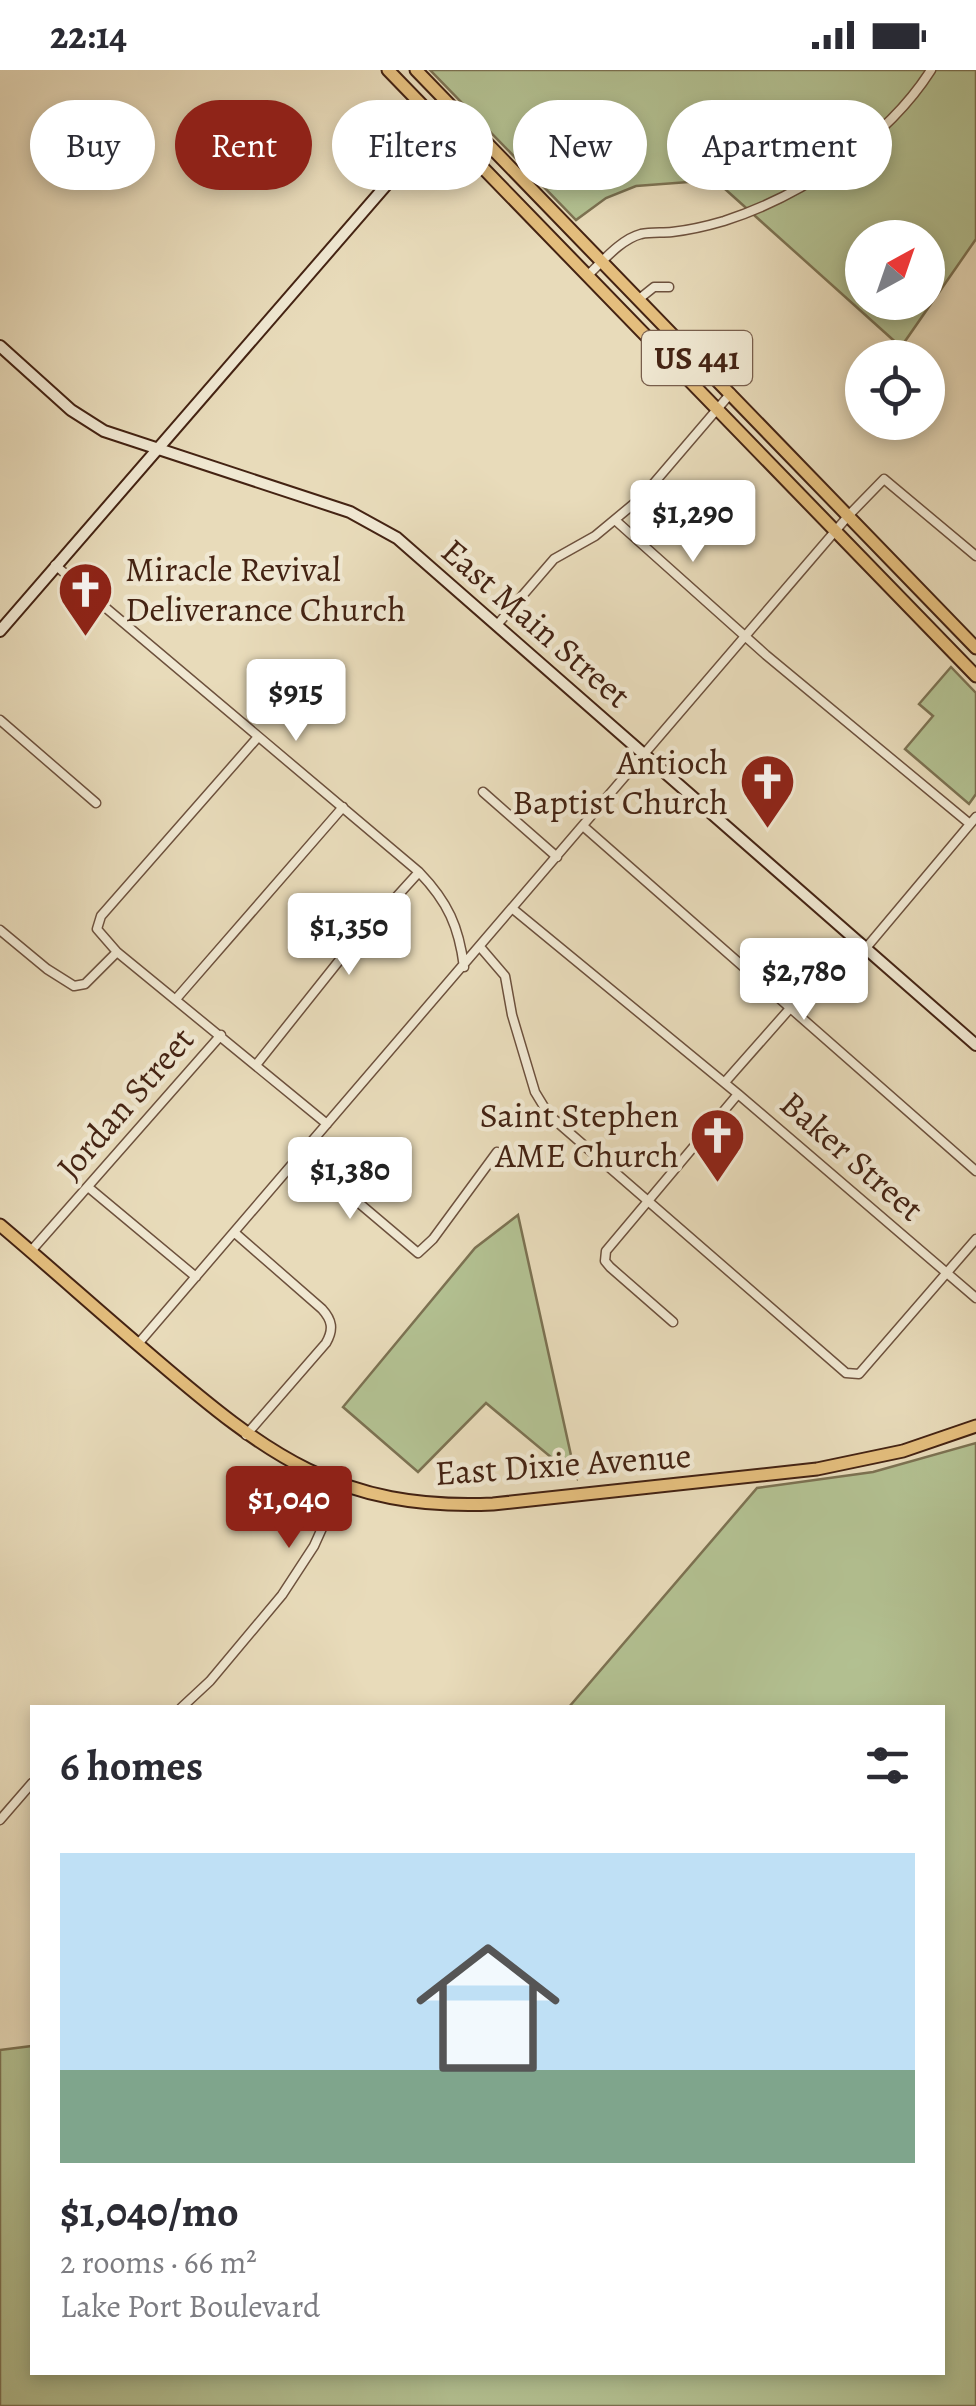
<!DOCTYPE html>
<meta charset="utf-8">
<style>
:root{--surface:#fff;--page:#f7f7f7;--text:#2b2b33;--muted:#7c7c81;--line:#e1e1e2;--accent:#8f2418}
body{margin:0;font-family:Alegreya,serif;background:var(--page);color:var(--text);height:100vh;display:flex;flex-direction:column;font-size:38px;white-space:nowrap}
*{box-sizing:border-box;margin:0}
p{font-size:32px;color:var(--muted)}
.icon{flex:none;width:55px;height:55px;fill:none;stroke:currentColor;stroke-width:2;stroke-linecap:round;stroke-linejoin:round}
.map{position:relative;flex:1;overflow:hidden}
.details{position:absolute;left:30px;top:1635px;width:915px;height:670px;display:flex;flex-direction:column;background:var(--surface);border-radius:0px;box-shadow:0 5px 15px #0003}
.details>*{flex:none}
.top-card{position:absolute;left:30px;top:30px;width:918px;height:90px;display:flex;gap:20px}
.needle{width:65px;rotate:40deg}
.tools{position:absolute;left:845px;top:150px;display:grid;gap:20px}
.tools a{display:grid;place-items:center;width:100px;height:100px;border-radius:50%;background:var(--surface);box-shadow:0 5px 15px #0003;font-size:50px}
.price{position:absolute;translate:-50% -85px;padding:0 22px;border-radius:10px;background:#fff;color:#222;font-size:32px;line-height:65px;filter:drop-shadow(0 2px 5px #0008)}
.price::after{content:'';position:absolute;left:50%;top:60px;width:30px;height:22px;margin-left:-15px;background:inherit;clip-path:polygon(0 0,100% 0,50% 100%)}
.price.selected{background:var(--accent);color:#fff}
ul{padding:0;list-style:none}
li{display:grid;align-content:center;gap:20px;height:530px;padding:0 30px}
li+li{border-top:2px solid var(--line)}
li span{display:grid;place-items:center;height:310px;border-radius:0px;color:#555}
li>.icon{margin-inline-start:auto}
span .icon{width:180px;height:180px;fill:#fffc;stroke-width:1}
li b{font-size:42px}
h2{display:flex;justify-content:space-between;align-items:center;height:120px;padding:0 30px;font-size:42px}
.tag{padding:0 35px;border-radius:45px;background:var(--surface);box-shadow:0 5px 15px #0003;font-size:35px;line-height:90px}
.tag.selected{background:var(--accent);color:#fff}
.status{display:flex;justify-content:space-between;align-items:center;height:70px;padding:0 50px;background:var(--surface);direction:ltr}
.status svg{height:28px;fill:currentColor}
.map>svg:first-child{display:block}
.green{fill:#b3c192;stroke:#7c7252;stroke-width:2.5;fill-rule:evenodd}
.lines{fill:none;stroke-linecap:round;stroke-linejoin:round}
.street-casing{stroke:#6d513d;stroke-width:11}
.secondary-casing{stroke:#442313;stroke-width:14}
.primary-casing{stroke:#442313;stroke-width:15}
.street{stroke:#f0e8d2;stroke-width:8}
.secondary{stroke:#f0e8d2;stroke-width:10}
.primary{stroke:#e4be7d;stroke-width:11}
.labels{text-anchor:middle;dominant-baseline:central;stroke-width:9;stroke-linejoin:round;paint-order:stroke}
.shield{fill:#f0e8d2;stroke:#785e4c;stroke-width:2.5}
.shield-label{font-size:32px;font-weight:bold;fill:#442313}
.poi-label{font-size:35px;fill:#442313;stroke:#f0e8d2;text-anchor:end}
.street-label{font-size:35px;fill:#442313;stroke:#f0e8d2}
</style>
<div class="status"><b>22:14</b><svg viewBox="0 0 49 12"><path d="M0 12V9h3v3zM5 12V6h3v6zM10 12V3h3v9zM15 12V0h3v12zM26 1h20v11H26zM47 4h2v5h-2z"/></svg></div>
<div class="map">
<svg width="976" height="2336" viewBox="0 0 976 2336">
<rect width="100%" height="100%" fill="#e8dbba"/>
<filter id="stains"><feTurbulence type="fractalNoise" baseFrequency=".002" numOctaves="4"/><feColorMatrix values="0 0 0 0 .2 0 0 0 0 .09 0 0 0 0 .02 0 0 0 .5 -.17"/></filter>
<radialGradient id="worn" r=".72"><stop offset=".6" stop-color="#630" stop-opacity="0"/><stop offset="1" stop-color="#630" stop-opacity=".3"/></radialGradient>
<path class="green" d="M430 0H976V169L901 277 715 110 636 116 606 128 576 150ZM862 168H928V232H862Z
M951 597 976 623V724L969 734 905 679 933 646 919 634Z
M518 1145 576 1408 486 1333 418 1402 343 1337 475 1178Z
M976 1373V2336H0V1980L32 1976V2302H942V1638L569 1637 757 1418 873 1402Z"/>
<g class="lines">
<defs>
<path id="street" d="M587 206C602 192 621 169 641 164 651 162 662 163 672 162 690 160 707 156 724 151 802 126 887 69 931 0
M639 229 654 217H669
M615 450 766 585 970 754
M55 495 419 802C448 832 459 857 464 897
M497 555 554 489 595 466 642 427 731 323
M0 650 96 733
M258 667 101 846 97 859 117 882 327 1054
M483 722 557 787
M583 756 976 1101
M513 839 738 1024 976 1228
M0 860 47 899 74 916 85 914 117 882
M481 878 505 906 512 945 535 1022 549 1045 846 1303 859 1304 976 1169
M866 878 976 747
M176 929 343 737
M256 995 342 887 419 802
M725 1012 853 867
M301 1084 418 1183 433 1169 497 1082
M88 1117 196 1207
M235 1163 322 1239C332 1250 334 1259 326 1273L246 1365
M31 1181 221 965
M673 1252 610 1197 605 1191 606 1181 738 1024
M138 1274 849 445 884 409 976 486
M181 1638 210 1611 282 1525 314 1476 342 1414
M0 1750 32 1713"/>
<path id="secondary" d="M0 276 71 340 104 361 350 442 397 468 976 975
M0 561 453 38"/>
<path id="primary" d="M388 0 976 606
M416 0 976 578
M0 1155C52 1199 103 1245 155 1289 266 1384 339 1441 493 1434L817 1399 903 1381 976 1356"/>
</defs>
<use href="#street" class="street-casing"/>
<use href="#secondary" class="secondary-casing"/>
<use href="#primary" class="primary-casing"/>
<use href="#street" class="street"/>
<use href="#secondary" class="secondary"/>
<use href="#primary" class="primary"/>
</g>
<defs>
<symbol id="church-pin" viewBox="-11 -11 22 30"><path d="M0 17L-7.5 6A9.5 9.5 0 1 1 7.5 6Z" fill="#8f2418" stroke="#f0e8d2"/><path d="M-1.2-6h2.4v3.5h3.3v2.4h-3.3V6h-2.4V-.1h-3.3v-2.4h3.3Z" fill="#fff"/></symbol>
</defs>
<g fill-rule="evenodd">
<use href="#church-pin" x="54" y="488" width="63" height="86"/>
<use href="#church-pin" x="736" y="680" width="63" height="86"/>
<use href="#church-pin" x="686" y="1034" width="63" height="86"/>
</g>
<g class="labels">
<rect class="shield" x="642" y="261" width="110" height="54" rx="8"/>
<g class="shield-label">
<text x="697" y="288">US 441</text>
</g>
<g class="poi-label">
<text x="125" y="499" text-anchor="start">Miracle Revival<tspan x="125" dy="40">Deliverance Church</tspan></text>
<text x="728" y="692">Antioch<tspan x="728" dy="40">Baptist Church</tspan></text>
<text x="679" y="1045">Saint Stephen<tspan x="679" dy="40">AME Church</tspan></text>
</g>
<g class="street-label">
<text transform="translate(536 553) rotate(41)">East Main Street</text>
<text transform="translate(125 1033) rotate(-49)">Jordan Street</text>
<text transform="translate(852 1086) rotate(41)">Baker Street</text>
<text transform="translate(563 1394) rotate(-4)">East Dixie Avenue</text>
</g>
</g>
<rect width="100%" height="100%" filter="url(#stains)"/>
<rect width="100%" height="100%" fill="url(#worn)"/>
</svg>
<div class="tools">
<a><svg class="needle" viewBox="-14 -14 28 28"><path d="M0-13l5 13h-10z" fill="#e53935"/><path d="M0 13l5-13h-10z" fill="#7c7c81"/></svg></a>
<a><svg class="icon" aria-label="locate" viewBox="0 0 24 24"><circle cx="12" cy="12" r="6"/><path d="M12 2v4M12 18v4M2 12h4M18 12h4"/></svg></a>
</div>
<b class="price" style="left:693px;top:495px">$1,290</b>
<b class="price" style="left:296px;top:674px">$915</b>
<b class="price" style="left:349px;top:908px">$1,350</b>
<b class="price" style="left:804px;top:953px">$2,780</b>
<b class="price" style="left:350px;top:1152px">$1,380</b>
<b class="price selected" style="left:289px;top:1481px">$1,040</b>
<div class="top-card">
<a class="tag">Buy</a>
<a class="tag selected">Rent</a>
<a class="tag">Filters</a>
<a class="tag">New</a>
<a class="tag">Apartment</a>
</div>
<section class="details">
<h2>6 homes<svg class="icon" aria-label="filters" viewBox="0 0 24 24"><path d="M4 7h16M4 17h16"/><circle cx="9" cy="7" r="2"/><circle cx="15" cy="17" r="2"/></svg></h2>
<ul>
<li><span style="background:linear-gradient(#bfe0f5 70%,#7fa58c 0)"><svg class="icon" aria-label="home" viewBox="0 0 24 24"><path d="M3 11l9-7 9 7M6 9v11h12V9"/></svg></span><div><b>$1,040/mo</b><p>2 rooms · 66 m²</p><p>Lake Port Boulevard</p></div></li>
</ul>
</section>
</div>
